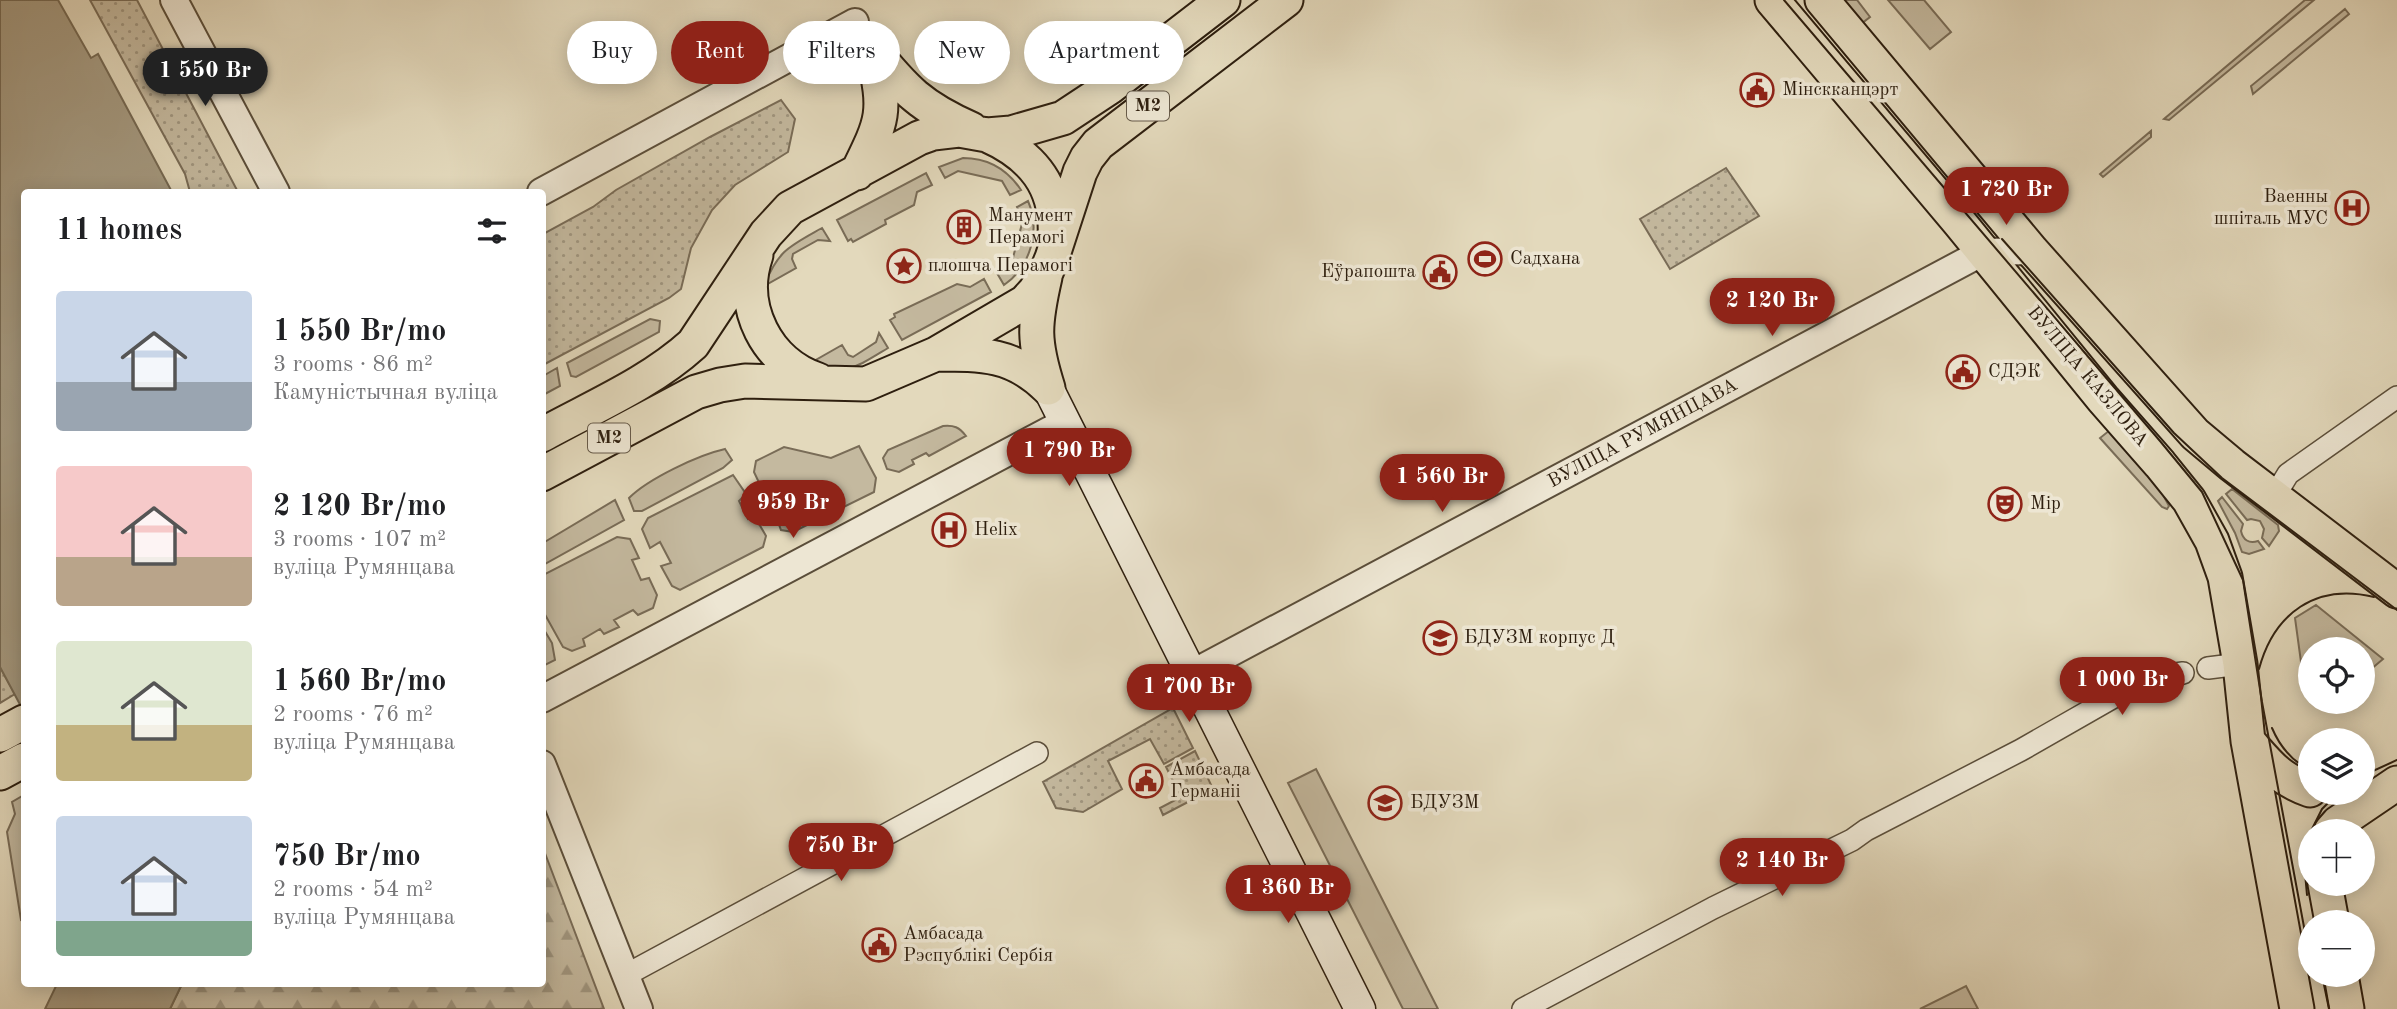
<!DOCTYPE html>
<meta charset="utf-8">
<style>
:root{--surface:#fff;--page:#f2f2f2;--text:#202124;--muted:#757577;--accent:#8f2418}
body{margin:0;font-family:"Old Standard TT",serif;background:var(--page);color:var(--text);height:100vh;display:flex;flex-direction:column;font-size:26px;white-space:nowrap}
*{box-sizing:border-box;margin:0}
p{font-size:23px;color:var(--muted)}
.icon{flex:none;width:38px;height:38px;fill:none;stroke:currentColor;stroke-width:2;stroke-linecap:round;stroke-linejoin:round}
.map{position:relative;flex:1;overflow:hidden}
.drawer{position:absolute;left:21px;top:189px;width:525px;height:798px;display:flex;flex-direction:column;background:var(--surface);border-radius:7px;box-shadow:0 4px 18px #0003}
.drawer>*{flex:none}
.banner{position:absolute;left:567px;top:21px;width:665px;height:63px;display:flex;gap:14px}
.fabs{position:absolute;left:2298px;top:637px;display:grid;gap:14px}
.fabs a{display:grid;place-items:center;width:77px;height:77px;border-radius:50%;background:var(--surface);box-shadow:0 4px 18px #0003;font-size:35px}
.price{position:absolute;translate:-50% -60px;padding:0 16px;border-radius:24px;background:var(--accent);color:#fff;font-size:23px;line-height:46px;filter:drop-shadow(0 2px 4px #0008)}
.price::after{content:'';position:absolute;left:50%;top:42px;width:21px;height:16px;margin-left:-10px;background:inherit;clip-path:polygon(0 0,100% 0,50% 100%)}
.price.selected{background:#222;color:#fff}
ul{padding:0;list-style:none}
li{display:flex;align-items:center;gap:21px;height:175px;padding:0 35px}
li span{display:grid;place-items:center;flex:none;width:196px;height:140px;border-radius:7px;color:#555}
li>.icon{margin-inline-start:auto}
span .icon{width:84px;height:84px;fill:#fffc;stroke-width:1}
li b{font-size:30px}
h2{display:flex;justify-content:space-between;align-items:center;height:84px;padding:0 35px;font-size:30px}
.tag{padding:0 24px;border-radius:32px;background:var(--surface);box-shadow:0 4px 18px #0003;font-size:24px;line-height:63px}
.tag.selected{background:var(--accent);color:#fff}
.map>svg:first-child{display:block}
.grass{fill:#c4b99f;stroke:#796c57;stroke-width:2}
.forest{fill:url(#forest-firs);stroke:#796c57;stroke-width:2}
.park{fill:url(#park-dots);stroke:#796c57;stroke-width:2}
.water{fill:#a59a81;stroke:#756953;stroke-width:2}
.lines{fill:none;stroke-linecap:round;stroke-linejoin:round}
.minor-casing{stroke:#5b4e3a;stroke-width:24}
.tertiary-casing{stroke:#5b4e3a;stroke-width:30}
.secondary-casing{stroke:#2e1f0f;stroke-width:33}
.primary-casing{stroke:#2e1f0f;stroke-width:37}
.minor{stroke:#ede6d3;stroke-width:21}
.tertiary{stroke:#ede6d3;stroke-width:26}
.secondary{stroke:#ede6d3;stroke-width:30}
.primary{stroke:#e3d9bc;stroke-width:33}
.tram{stroke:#2e1f0f;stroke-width:2}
.labels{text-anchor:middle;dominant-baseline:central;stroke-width:7;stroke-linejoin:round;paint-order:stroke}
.shield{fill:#ede6d3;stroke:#675b4a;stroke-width:2}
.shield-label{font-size:18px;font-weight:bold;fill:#2e1f0f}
.poi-label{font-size:19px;fill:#2e1f0f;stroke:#ede6d3;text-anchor:start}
.street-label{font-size:19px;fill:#2e1f0f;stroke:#ede6d3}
</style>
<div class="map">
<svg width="2397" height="1009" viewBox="0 0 2397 1009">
<defs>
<pattern id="forest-firs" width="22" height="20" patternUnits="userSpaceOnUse" patternTransform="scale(1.75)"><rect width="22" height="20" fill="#c4b99f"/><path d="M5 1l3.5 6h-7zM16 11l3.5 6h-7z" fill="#a09680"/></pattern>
<pattern id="park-dots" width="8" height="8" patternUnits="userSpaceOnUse" patternTransform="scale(1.75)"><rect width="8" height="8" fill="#c4b99f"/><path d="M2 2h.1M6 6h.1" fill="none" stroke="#a09680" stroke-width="1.8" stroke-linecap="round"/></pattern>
</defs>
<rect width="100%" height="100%" fill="#e3d9bc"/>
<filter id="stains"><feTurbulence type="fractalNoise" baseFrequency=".00286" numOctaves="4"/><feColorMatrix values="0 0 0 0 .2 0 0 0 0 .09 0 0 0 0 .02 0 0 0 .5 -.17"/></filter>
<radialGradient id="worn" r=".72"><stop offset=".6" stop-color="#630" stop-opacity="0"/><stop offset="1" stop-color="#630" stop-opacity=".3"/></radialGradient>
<path class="grass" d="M1835 0H1857L1870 17 1857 27Z
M1888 0H1924L1951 32 1930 49Z
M2305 0H2314L2169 120 2164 119Z
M2345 9 2349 14 2253 94 2251 86Z
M2151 131V137L2103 177 2100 174Z
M963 158C988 158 1007 169 1021 190L1010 195 1002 181 958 171 945 178 939 167Z
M926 173 932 185 917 192 914 205 885 220 886 224 853 242 851 239 848 241 837 220Z
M1028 201C1041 231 1030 267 1004 285L997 273 1011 265 1023 220 1017 207Z
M822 228 830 241 818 240 793 254 792 259 796 268 764 286C778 250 790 246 822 228Z
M984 279 991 292 902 340 890 320 895 317 894 314 957 284 970 287Z
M650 319 660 321 659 332 576 377 571 376 567 363Z
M879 333 888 348C850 371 852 372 807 365L842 345 848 355 853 357 876 342Z
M557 368 560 386 543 395V376Z
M943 426C954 425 959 427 966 436L929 456 926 453 912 460 914 464 899 472 887 469 883 458 888 450Z
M2110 430 2154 478 2169 506 2167 509 2162 507 2100 438Z
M859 446 876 478 874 492 793 532 781 530 773 508 784 501 773 484 762 489 754 472 756 461 784 447 831 458Z
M725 449 732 460 723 468 642 511H634L629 498C648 479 698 455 725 449Z
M733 475 746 494 739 501 748 519 755 517 766 536 763 547 680 590 672 586 661 566 671 563 660 542 650 548 642 529 648 518Z
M2232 489 2278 525 2279 531 2269 546 2262 538 2264 529 2260 521 2251 519 2247 520 2226 494Z
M2222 497 2243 524 2241 531C2243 540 2249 544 2258 541L2264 549 2249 554 2242 552 2235 533 2218 501Z
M615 500 624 520 543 565V543Z
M617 537 630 539 639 558 632 560 641 580 649 578 657 595 653 608 638 615 633 610 614 620 619 627 604 634 600 629 583 639 585 646 572 651 563 647 543 611V575Z
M2316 605 2383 659 2363 676 2362 649H2310V692L2304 684 2295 618Z
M543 628 552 643 555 660 543 666Z
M1316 769 1438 1009H1403L1288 783Z
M24 795V919L21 920 7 832 15 814 12 802Z
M1966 986 1978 1009H1920Z"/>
<path class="forest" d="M543 848 604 1009H170L182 984H542Z"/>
<path class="park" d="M90 0H137L238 192H190L185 174Z
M781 100 795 119 788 152 735 185 712 210 691 248 681 289 669 298 543 365V234L593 207 616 190 710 137Z
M1726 168 1759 216 1670 269 1640 219Z
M0 667 15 694 0 703Z
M1173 708 1193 748 1164 764 1150 739 1108 761 1122 789 1083 812 1056 808 1043 782Z
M1195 751 1213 789 1163 815 1160 808 1181 797 1166 767Z"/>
<path class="water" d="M0 0H58L91 58 98 54 172 192H24V712L0 667Z
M57 984H182L170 1009H45Z"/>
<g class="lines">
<defs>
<path id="minor" d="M2274 497 2288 474 2397 397
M2208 668 2240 664
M626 975 1037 753
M1523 1009 1713 908 1852 840 1866 830 2021 750 2147 678 2183 673"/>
<path id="tertiary" d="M174 0 276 192
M541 192 855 22
M1191 674 1983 252 2032 251
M542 699 1065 422
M542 764 639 1009"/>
<path id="secondary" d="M1048 388 1360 1009"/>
<path id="primary" d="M1772 0 1959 222 2103 399 2160 464 2189 500 2212 541 2225 577 2240 664 2248 741 2297 1009
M1822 0 2032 251 2195 434 2232 465 2397 591
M871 48C905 90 921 107 971 129
M987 135C1032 155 1058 186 1055 237
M857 173C883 120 887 113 873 54
M756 255C738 307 767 363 818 380
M1045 277C1034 325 1033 341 1048 388
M936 354C983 354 1014 354 1048 388
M542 435C593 407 650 383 693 344L766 234 790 208 919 138 933 133 959 130 987 135 1011 133 1063 118 1110 87 1223 0
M542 474 696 392 720 385 745 381 866 384 936 354 1025 302 1035 291 1045 275 1052 258 1080 172 1087 158 1098 144 1286 0
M0 735 24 722
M2248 741C2270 766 2278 778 2310 790
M0 773 24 760
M2331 831 2338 823 2397 783
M2325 884 2332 922
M2341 975 2347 1009"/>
</defs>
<use href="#minor" class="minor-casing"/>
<use href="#tertiary" class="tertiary-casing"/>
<use href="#secondary" class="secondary-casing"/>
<use href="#primary" class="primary-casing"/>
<use href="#minor" class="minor"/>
<use href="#tertiary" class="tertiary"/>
<use href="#secondary" class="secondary"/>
<use href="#primary" class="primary"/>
<path class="tram" d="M1784 0 2160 441 2202 492 2243 580 2262 702 2310 959
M2002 239 2174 433 2222 478 2397 610
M2259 669C2274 613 2316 583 2374 597
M2272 728C2280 747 2292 761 2310 770
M2362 776 2397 760
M2311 831 2322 809 2338 793
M2307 895 2304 862 2310 833
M2322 975 2329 1009"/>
</g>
<defs>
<symbol id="civic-ring" viewBox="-11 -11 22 22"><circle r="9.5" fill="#ede6d3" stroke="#8f2418" stroke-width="1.5"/><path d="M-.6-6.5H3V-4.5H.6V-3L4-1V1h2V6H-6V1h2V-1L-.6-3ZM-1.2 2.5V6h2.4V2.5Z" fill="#8f2418"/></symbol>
<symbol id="hospital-ring" viewBox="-11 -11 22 22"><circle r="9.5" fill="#ede6d3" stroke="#8f2418" stroke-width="1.5"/><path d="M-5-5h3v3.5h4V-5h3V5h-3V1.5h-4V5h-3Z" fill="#8f2418"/></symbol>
<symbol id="building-ring" viewBox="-11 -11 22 22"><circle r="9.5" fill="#ede6d3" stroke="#8f2418" stroke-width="1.5"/><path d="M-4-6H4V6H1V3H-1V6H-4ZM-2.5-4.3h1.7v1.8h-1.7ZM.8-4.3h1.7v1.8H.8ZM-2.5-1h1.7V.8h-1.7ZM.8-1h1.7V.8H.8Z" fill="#8f2418"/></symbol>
<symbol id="stadium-ring" viewBox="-11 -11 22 22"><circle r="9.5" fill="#ede6d3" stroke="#8f2418" stroke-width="1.5"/><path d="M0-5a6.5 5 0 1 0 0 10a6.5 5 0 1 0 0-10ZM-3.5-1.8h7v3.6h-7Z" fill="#8f2418"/></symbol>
<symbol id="sight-ring" viewBox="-11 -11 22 22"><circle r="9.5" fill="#ede6d3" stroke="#8f2418" stroke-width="1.5"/><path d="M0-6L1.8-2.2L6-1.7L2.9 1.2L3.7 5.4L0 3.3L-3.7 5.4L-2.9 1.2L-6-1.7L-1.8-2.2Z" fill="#8f2418"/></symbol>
<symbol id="theatre-ring" viewBox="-11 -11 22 22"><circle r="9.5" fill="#ede6d3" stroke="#8f2418" stroke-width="1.5"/><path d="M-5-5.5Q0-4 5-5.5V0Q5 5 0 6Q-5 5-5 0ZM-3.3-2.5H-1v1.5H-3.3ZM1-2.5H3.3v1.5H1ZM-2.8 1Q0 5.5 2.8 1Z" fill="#8f2418"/></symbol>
<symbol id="university-ring" viewBox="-11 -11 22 22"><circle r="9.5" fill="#ede6d3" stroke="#8f2418" stroke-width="1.5"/><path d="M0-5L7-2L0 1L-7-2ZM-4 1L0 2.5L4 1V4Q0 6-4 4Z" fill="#8f2418"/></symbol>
</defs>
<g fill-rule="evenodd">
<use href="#civic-ring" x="1738" y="71" width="38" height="38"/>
<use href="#hospital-ring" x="2333" y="189" width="38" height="38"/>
<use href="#building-ring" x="945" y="208" width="38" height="38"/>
<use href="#stadium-ring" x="1466" y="240" width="38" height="38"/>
<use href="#sight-ring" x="885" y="247" width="38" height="38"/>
<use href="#civic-ring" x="1421" y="253" width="38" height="38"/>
<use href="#civic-ring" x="1944" y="353" width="38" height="38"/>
<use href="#theatre-ring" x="1986" y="485" width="38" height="38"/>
<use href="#hospital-ring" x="930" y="511" width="38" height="38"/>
<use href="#university-ring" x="1421" y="619" width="38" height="38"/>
<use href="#civic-ring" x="1127" y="762" width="38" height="38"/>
<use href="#university-ring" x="1366" y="784" width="38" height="38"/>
<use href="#civic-ring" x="860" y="926" width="38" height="38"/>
</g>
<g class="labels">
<g class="shield">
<rect x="1127" y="91.5" width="42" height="29" rx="5"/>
<rect x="588" y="423.5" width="42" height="29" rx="5"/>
</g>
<g class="shield-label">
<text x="1148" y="106">М2</text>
<text x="609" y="438">М2</text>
</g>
<g class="poi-label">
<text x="1782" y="90">Мінскканцэрт</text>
<text x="2328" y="197" text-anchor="end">Ваенны<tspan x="2328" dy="22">шпіталь МУС</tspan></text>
<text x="988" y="216">Манумент<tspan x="988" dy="22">Перамогі</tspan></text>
<text x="1510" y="259">Садхана</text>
<text x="928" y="266">плошча Перамогі</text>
<text x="1416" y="272" text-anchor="end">Еўрапошта</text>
<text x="1988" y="372">СДЭК</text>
<text x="2030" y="504">Мір</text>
<text x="974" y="530">Helix</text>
<text x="1464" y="638">БДУЗМ корпус Д</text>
<text x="1170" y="770">Амбасада<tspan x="1170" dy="22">Германіі</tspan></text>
<text x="1410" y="803">БДУЗМ</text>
<text x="903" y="934">Амбасада<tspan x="903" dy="22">Рэспублікі Сербія</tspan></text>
</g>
<g class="street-label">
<text transform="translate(2087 377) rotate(50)">ВУЛІЦА КАЗЛОВА</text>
<text transform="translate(1643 434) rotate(-28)">ВУЛІЦА РУМЯНЦАВА</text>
</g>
</g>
<rect width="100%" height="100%" filter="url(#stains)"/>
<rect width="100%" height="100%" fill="url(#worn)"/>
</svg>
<div class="fabs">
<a><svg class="icon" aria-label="locate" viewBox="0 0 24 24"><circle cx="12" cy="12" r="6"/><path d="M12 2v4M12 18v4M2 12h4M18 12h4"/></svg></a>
<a><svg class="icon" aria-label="layers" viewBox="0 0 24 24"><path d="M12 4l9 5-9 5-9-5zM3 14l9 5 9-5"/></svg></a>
<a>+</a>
<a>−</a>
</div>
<b class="price selected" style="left:205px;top:108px">1 550 Br</b>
<b class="price" style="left:2006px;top:227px">1 720 Br</b>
<b class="price" style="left:1772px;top:338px">2 120 Br</b>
<b class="price" style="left:1069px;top:488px">1 790 Br</b>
<b class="price" style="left:1442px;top:514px">1 560 Br</b>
<b class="price" style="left:793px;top:540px">959 Br</b>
<b class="price" style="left:2122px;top:717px">1 000 Br</b>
<b class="price" style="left:1189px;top:724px">1 700 Br</b>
<b class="price" style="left:841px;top:883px">750 Br</b>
<b class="price" style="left:1782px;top:898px">2 140 Br</b>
<b class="price" style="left:1288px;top:925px">1 360 Br</b>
<div class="banner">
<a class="tag">Buy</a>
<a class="tag selected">Rent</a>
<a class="tag">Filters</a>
<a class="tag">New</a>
<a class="tag">Apartment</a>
</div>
<section class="drawer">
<h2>11 homes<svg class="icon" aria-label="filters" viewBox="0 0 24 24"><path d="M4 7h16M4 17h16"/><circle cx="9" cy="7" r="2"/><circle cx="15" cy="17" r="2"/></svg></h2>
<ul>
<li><span style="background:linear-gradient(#c9d6e8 65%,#9aa5b1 0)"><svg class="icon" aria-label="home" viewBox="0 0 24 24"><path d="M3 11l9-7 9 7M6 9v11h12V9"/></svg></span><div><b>1 550 Br/mo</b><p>3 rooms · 86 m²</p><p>Камуністычная вуліца</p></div></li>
<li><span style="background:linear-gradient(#f6c9c9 65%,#b9a48a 0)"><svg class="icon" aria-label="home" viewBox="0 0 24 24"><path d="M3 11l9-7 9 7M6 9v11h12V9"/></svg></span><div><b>2 120 Br/mo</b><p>3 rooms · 107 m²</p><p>вуліца Румянцава</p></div></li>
<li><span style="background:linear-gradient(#dfe7d0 60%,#c2b280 0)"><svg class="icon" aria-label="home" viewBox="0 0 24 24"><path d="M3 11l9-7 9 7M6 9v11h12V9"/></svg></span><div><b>1 560 Br/mo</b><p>2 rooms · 76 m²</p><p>вуліца Румянцава</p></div></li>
<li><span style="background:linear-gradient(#c9d6e8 75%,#7fa58c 0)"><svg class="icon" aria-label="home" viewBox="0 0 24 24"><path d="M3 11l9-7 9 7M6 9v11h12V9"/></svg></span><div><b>750 Br/mo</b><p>2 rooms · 54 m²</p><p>вуліца Румянцава</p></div></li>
</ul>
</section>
</div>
